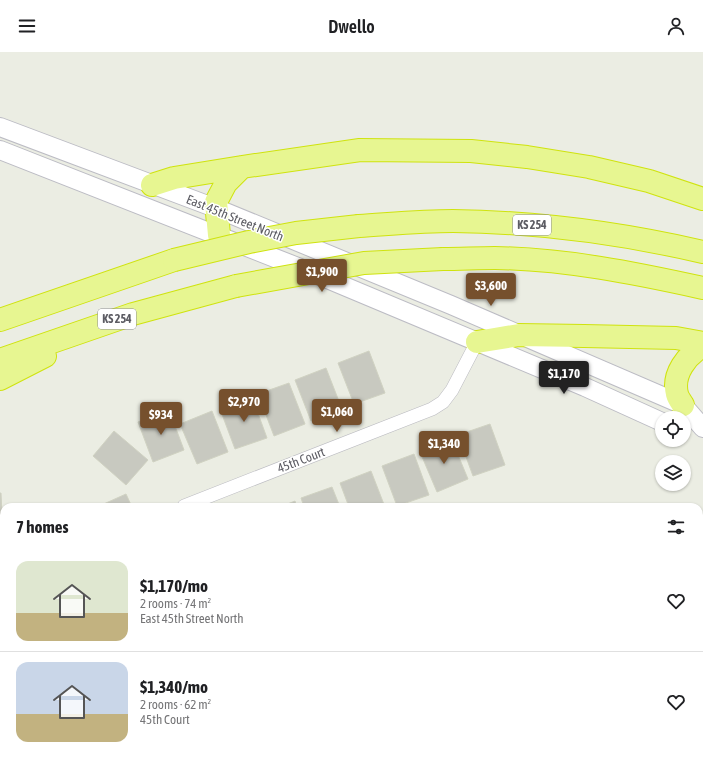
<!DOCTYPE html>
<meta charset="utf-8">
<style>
:root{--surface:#fff;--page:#f6f6f6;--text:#202124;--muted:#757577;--line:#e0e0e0;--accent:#76502d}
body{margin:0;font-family:"Asap Condensed",sans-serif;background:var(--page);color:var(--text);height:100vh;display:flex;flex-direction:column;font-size:15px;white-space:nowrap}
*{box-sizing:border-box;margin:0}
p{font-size:13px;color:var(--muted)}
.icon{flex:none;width:22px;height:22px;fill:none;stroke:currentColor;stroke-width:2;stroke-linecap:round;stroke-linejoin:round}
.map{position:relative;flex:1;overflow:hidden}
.details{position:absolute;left:0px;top:451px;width:703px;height:256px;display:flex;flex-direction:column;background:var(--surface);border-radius:12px 12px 0 0;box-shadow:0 1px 3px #0004}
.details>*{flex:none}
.controls{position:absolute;left:655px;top:359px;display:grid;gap:8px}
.controls a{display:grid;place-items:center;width:36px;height:36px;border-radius:50%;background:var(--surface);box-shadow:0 1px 3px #0004;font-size:20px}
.price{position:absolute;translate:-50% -34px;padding:0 9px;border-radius:4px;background:var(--accent);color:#fff;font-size:13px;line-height:26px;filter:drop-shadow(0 1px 2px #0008)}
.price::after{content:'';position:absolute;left:50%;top:24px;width:12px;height:9px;margin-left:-6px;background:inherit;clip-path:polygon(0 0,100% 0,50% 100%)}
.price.active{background:#222;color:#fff}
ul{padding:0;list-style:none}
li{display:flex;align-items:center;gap:12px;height:100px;padding:0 16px}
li+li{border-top:1px solid var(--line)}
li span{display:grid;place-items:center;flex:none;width:112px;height:80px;border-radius:12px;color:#555}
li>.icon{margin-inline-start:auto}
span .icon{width:48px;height:48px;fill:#fffc;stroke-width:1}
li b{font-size:17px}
h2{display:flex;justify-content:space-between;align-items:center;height:48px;padding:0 16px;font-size:17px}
header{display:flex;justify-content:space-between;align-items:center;height:52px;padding:0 16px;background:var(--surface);font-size:18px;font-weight:600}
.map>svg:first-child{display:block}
.water{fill:#a7b4fa}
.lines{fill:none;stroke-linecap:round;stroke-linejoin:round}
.stream{stroke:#a7b4fa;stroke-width:4}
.building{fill:#c8c9c0;stroke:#d0d2c2}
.street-casing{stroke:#bbbbc1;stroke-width:14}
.secondary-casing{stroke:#bcbcc4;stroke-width:20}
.highway-casing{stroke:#cfe30e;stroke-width:24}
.path{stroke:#9bc3b7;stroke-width:2.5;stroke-dasharray:4 2;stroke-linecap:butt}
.street{stroke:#fff;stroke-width:13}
.secondary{stroke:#fff;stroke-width:18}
.highway{stroke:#e7f691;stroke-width:22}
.highway-bridge-casing{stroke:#cfe30e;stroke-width:24;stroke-linecap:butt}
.highway-bridge{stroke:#e7f691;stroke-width:22}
.labels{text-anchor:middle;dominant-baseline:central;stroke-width:3;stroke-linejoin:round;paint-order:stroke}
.shield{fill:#fff;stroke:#8d8d92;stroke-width:1}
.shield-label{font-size:12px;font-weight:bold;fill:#5c5c63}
.street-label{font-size:13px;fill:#5c5c63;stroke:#fff}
</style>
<header><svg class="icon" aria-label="menu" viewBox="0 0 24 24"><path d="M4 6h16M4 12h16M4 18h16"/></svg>Dwello<svg class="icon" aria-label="person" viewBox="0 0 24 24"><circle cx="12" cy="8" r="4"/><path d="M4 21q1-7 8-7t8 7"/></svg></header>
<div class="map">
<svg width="703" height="707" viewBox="0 0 703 707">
<rect width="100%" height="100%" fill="#ebede3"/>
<path class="water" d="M60 703H463L461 707H55Z"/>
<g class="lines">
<path class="stream" d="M699 538 703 536
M606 707V703"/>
</g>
<path class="building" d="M369 299 385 341 354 352 338 311Z
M326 316 342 357 311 369 295 328Z
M289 331 305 372 274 384 258 342Z
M252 345 267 386 235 397 220 357Z
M169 358 184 398 153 410 138 370Z
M212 359 228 400 197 412 180 372Z
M490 372 505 413 473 424 458 383Z
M114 379 148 408 126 433 93 404Z
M451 386 468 427 437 440 420 400Z
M414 402 429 443 397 454 382 414Z
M371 419 385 455H349L340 431Z
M332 435 340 455H304L301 446Z
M0 441H1L3 485H0Z
M126 442 132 455H97Z
M295 449 297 455H280Z
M4 645V700L0 695V647Z"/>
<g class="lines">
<defs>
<path id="street" d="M184 454 432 357 443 350 452 338 477 290
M0 545 4 556
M0 599 4 590"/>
<path id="secondary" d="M0 75 218 157 451 253 683 353 703 376
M0 98 313 221 585 335 662 370"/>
<path id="highway" d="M152 133 174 126 242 115 360 98 471 99 527 105 589 115 649 129 703 147
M359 174C391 172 422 169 453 169 538 170 621 181 703 200
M219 183 216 150 226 131 242 115
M443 207C460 207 478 206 495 206 565 207 635 221 703 236
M0 268 174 208
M477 290 519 283 584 284 676 286 703 291
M0 308 133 262 236 234
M0 327 45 304
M683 353C681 350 678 346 677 342 672 322 687 303 703 294"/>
</defs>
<use href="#street" class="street-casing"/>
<use href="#secondary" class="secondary-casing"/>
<use href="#highway" class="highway-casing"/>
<path class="path" d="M699 688 703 687
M651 707 657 703"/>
<use href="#street" class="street"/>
<use href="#secondary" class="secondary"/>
<use href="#highway" class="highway"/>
<defs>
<path id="highway-bridge" d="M174 208 249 190 296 181 359 174
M236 234 364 211 443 207"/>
</defs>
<use href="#highway-bridge" class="highway-bridge-casing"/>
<use href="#highway-bridge" class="highway-bridge"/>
</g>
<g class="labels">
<g class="shield">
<rect x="513" y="163" width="38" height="20" rx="3"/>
<rect x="98" y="257" width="38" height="20" rx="3"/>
</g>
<g class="shield-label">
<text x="532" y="173">KS 254</text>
<text x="117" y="267">KS 254</text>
</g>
<g class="street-label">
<text transform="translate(235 166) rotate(22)">East 45th Street North</text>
<text transform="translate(301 408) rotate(-21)">45th Court</text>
</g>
</g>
</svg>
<div class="controls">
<a><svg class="icon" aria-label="locate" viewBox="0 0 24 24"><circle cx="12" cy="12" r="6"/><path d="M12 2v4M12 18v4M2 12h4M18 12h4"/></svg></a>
<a><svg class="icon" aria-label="layers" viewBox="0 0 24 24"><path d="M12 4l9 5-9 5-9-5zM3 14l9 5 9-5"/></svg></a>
</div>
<b class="price" style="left:322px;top:241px">$1,900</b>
<b class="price" style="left:491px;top:255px">$3,600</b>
<b class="price active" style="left:564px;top:343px">$1,170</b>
<b class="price" style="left:244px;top:371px">$2,970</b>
<b class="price" style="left:337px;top:381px">$1,060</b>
<b class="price" style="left:161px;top:384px">$934</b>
<b class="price" style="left:444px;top:413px">$1,340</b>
<section class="details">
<h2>7 homes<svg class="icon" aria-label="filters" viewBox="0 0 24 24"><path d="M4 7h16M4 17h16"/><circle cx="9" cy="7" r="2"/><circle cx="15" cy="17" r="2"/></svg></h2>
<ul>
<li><span style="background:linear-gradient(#dfe7d0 65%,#c2b280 0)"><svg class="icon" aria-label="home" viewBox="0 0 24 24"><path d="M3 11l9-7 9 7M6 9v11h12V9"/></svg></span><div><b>$1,170/mo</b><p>2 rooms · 74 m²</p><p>East 45th Street North</p></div><svg class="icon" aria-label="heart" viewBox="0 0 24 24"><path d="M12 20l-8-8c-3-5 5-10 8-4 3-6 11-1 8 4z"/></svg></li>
<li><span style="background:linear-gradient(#c9d6e8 65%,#c2b280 0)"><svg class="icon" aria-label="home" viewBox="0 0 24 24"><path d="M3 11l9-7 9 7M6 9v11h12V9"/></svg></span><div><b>$1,340/mo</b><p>2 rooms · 62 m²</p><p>45th Court</p></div><svg class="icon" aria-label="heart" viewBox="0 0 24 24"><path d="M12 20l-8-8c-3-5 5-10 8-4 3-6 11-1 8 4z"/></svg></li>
</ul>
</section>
</div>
